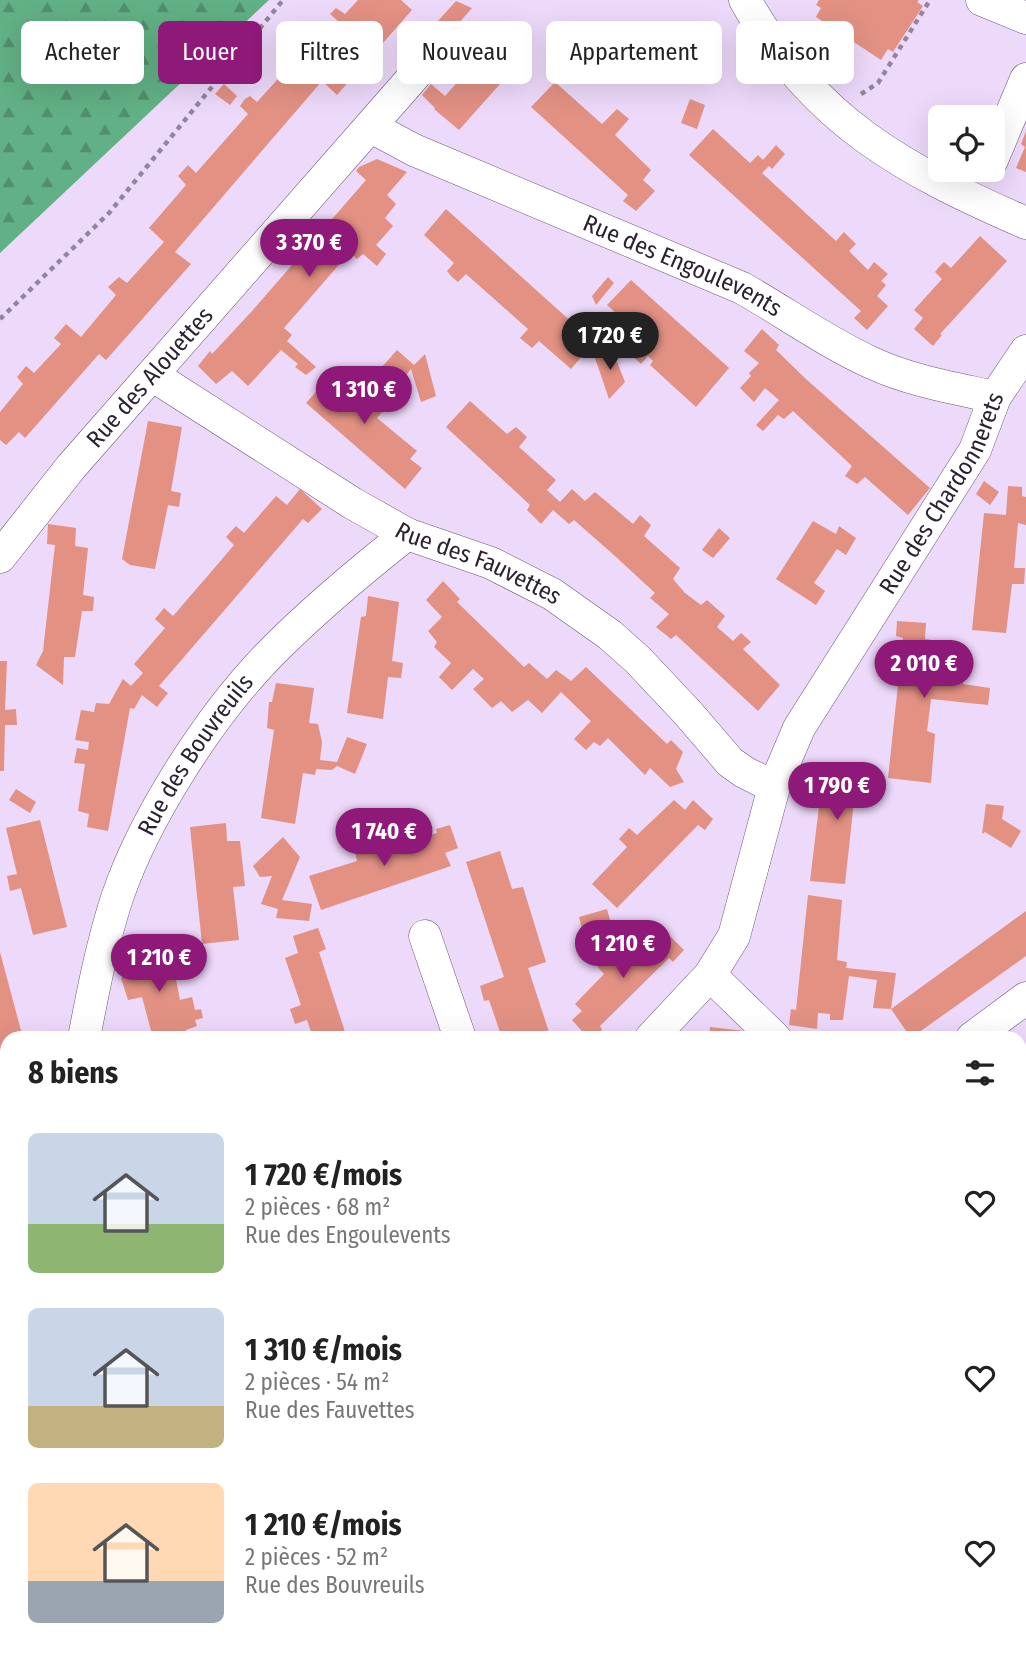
<!DOCTYPE html>
<html lang="fr">
<meta charset="utf-8">
<style>
:root{--surface:#fff;--page:#f2f2f2;--text:#222;--muted:#767676;--accent:#8f1979}
body{margin:0;font-family:"Fira Sans Condensed",sans-serif;background:var(--page);color:var(--text);height:100vh;display:flex;flex-direction:column;font-size:26px;white-space:nowrap}
*{box-sizing:border-box;margin:0}
p{font-size:23px;color:var(--muted)}
.icon{flex:none;width:38px;height:38px;fill:none;stroke:currentColor;stroke-width:2;stroke-linecap:round;stroke-linejoin:round}
.map{position:relative;flex:1;overflow:hidden}
.drawer{position:absolute;left:0px;top:1031px;width:1027px;height:625px;display:flex;flex-direction:column;background:var(--surface);border-radius:21px 21px 0 0;box-shadow:0 7px 28px #0002}
.drawer>*{flex:none}
.hud{position:absolute;left:21px;top:21px;width:985px;height:63px;display:flex;gap:14px}
.tools{position:absolute;left:928px;top:105px;display:grid;gap:14px}
.tools a{display:grid;place-items:center;width:77px;height:77px;border-radius:10px;background:var(--surface);box-shadow:0 7px 28px #0002;font-size:35px}
.price{position:absolute;translate:-50% -60px;padding:0 16px;border-radius:24px;background:var(--accent);color:#fff;font-size:23px;line-height:46px;filter:drop-shadow(0 2px 4px #0008)}
.price::after{content:'';position:absolute;left:50%;top:42px;width:21px;height:16px;margin-left:-10px;background:inherit;clip-path:polygon(0 0,100% 0,50% 100%)}
.price.active{background:#222;color:#fff}
ul{padding:0;list-style:none}
li{display:flex;align-items:center;gap:21px;height:175px;padding:0 28px}
li span{display:grid;place-items:center;flex:none;width:196px;height:140px;border-radius:10px;color:#555}
li>.icon{margin-inline-start:auto}
span .icon{width:84px;height:84px;fill:#fffc;stroke-width:1}
li b{font-size:30px}
h2{display:flex;justify-content:space-between;align-items:center;height:84px;padding:0 28px;font-size:30px}
.tag{padding:0 24px;border-radius:10px;background:var(--surface);box-shadow:0 7px 28px #0002;font-size:24px;line-height:63px}
.tag.active{background:var(--accent);color:#fff}
.map>svg:first-child{display:block}
.forest{fill:url(#forest-firs)}
.building{fill:#e29183}
.lines{fill:none;stroke-linecap:round;stroke-linejoin:round}
.minor-casing{stroke:#6a5875;stroke-width:33}
.path{stroke:#93859c;stroke-width:4.5;stroke-dasharray:5 5;stroke-linecap:butt}
.minor{stroke:#fff;stroke-width:32}
.labels{text-anchor:middle;dominant-baseline:central;stroke-width:5;stroke-linejoin:round;paint-order:stroke}
.street-label{font-size:24px;fill:#2a222f;stroke:#f6e9fe}
</style>
<div class="map">
<svg width="1026" height="1655" viewBox="0 0 1026 1655">
<defs>
<pattern id="forest-firs" width="22" height="20" patternUnits="userSpaceOnUse" patternTransform="scale(1.75)"><rect width="22" height="20" fill="#62b085"/><path d="M5 1l3.5 6h-7zM16 11l3.5 6h-7z" fill="#518f6d"/></pattern>
</defs>
<rect width="100%" height="100%" fill="#edd9fa"/>
<path class="forest" d="M0 0H269L0 253Z"/>
<path class="building" d="M358 0H401L412 10 337 95 322 81 175 252 191 264 106 360 99 354 25 438 19 432 6 445 0 440V412L23 384 17 377 26 366 34 373 61 344 54 338 66 324 81 337 116 295 108 287 119 277 127 283 164 242 149 228 186 185 178 176 188 165 196 173 248 114 240 106 245 99 250 96 257 102 296 59 307 67 317 55 323 60 349 31 330 14 336 8 345 14Z
M819 0H919L917 2 923 6 893 52 888 49 881 60 816 17 821 8 816 5Z
M456 1 472 8 451 32 438 21Z
M499 33 525 56 459 130 434 109 435 108 422 95 431 84 445 96 462 77 454 70 458 64 450 56 454 50 470 65Z
M555 82 602 124 617 109 629 119 615 135 651 170 643 180 655 191 636 211 623 201 628 195 531 107Z
M224 84 237 96 230 105 215 94Z
M690 99 705 105 697 129 681 123Z
M713 129 750 163 758 155 763 160 776 145 785 154 772 169 769 166 762 173 836 241 844 232 856 244 849 251 868 270 874 262 888 274 881 281 886 285 877 296 888 306 867 330 854 318 861 311 689 155Z
M1026 131V172L1016 168 1025 147 1021 144Z
M377 159 407 172 387 195 396 204 385 218 393 226 376 245 386 254 377 266 363 254 357 259 350 252 284 328 292 335 287 341 316 367 306 375 295 367 298 364 281 350 248 386 232 371 216 384 198 366 210 351 212 354 253 310 366 180 356 171 359 167Z
M446 209 594 342 571 369 539 341 532 348 520 338 528 329 466 274 458 282 452 277 447 271 454 263 424 235Z
M980 236 1007 261 940 334 942 335 933 346 914 329 923 318 914 310 942 279 935 272 939 267 944 262 951 268Z
M608 277 614 283 596 305 592 296Z
M631 280 729 368 696 407 650 365 653 361 648 356 641 364 629 353 634 347 622 333 628 324 607 305Z
M762 329 779 345 776 350 807 380 930 488 908 515 865 477 857 484 845 476 852 466 793 411 784 419 778 415 763 431 756 425 779 400 765 388 754 402 740 388 751 376 749 373 759 363 744 351Z
M612 349 625 382 609 399 594 355Z
M397 350 414 365 425 354 436 396 421 402 411 369 399 384 381 368Z
M338 367 382 403 379 406 386 408 377 418 417 451 410 459 422 468 405 489 306 403Z
M470 401 507 434 516 427 527 437 519 447 556 480 547 490 560 502 572 489 585 501 595 492 633 524 640 515 651 525 644 536 680 568 673 579 685 593 701 605 707 600 725 616 717 627 733 641 741 633 751 642 743 649 780 685 758 711 676 635 671 639 656 627 669 614 650 598 655 593 615 556 574 520 569 524 553 510 541 524 527 510 530 505 446 427Z
M148 421 182 427 171 491 181 493 179 507 168 505 155 569 130 565 122 559Z
M984 481 999 492 990 505 976 494Z
M1008 486 1022 487V496L1026 497V525L1018 523 1014 568H1025L1024 584H1012L1006 633 972 630 984 513 1006 515Z
M300 489 322 509 308 523 303 519 159 686 168 693 157 707 142 695 134 709 130 708 108 831 87 827 89 814 78 811 85 764 74 763 77 748 88 750 89 742 75 740 81 710 94 712 96 703 109 704 123 679 131 686 143 673 134 664 165 628 155 619 164 608 173 616 205 579 234 545 226 537 236 526 244 533 276 496 287 505Z
M813 521 836 534 839 526 856 538 846 555 837 549 814 583 825 591 816 605 776 579Z
M48 524 76 528 75 546 88 548 83 595 94 597 93 611H82L75 657H64L63 685 36 665 43 651 55 545 47 544Z
M719 528 730 538 713 558 702 550Z
M443 581 460 599 457 602 524 667 529 663 547 679 556 670 571 681 586 667 667 744 671 740 683 752 676 769 684 782 670 787 650 768 645 775 608 738 600 746 594 742 586 750 574 739 591 721 561 692 542 713 528 700 512 712 501 701 492 708 473 689 484 679 473 669 452 690 439 677 451 663 434 647 437 642 428 631 442 617 426 600Z
M368 596 399 602 392 661 403 663 401 678 388 677 383 719 347 713 361 617 366 616Z
M897 621 926 623 925 639 951 643 949 662 964 664 963 684 990 688 988 705 931 699 927 731 935 734 931 783 888 778 903 638 896 636Z
M0 661H7L5 710 16 709 17 725H5L4 771H0Z
M276 683 314 688 309 723 318 724 322 742 320 760 337 762 347 737 367 744 355 774 337 766 332 770 316 769 315 775 303 773 295 824 261 818 274 730 267 728 269 702H272Z
M824 765 864 771 871 785 869 799 864 802 854 801 845 884 810 881Z
M16 789 36 802 30 813 9 800Z
M674 800 685 810 693 800 713 819 705 830 698 825 617 908 592 884 627 847 619 839 629 828 637 835Z
M986 804 1004 806 1002 819 1021 831 1011 848 985 832 982 834Z
M40 820 67 927 33 935 21 888 10 891 7 876 17 874 6 828Z
M226 823 227 841H240L245 886 233 887 239 940 202 944 190 827Z
M450 825 458 848 445 853 451 866 321 910 309 876 357 861 354 848 368 844 372 854 437 833 436 829Z
M283 837 300 857 282 900 312 904 309 921 276 918 278 909 261 904 272 876 260 877 253 866Z
M500 851 512 889 523 887 546 962 528 968 551 1038H502L489 1000 484 1001 480 986 504 977 466 862Z
M808 895 842 900 837 960 847 962 846 968 896 973 891 1009 873 1008 877 980 849 976 843 1020H830V1014L818 1013 817 1029 789 1025 791 1009 796 1010Z
M607 909 611 924 583 933 579 917Z
M1026 911V956L911 1038 891 1009Z
M318 928 326 949 319 952 347 1038H313L307 1020 295 1024 290 1009 301 1005 285 958 298 953 293 936Z
M666 932 684 950 673 962 669 958 600 1026 602 1030 594 1038H588L572 1020 582 1011 575 1004 604 974 597 966 606 956 615 963 644 933 654 942Z
M164 947 169 965 173 964 180 1000 192 997 195 1010 201 1009 203 1018 195 1020 197 1026 186 1030 188 1038H153L142 997 128 1000 121 978 124 976 121 958Z
M0 952 23 1038H7V1075L0 1077Z
M710 1027 745 1031V1038H709Z
M3 1087 7 1095V1139L0 1144V1089Z
M1026 1237V1269L1020 1271V1239Z
M0 1291 7 1301V1311L0 1316Z
M1021 1293 1026 1310V1326L1020 1328Z
M7 1386V1407L0 1398V1392Z
M0 1629 7 1631V1648H76L98 1655H0Z
M412 1648H454L460 1655H417Z
M631 1648H662L654 1655H637Z"/>
<g class="lines">
<defs>
<g id="minor">
<path d="M745 0C813 121 904 170 1026 223"/>
<path d="M982 0 1026 18"/>
<path id="s1" d="M371 127 414 150 742 288C786 313 826 342 872 363 911 381 954 388 995 397"/>
<path d="M992 160 1026 79"/>
<path id="s2" d="M152 375 352 503 407 534 491 563 552 594 610 635 638 660 687 712 730 762 744 772 774 787"/>
<path id="s3" d="M0 557 71 467 415 75"/>
<path d="M425 936 460 1038"/>
<path d="M710 975 775 1038"/>
<path id="s4" d="M84 1038C93 991 102 944 117 898 144 818 209 717 268 656 311 612 359 572 407 534"/>
<path id="s5" d="M651 1038 710 975 734 936 774 787 799 728 975 450 995 397 1026 351"/>
<path d="M972 1038 1026 998"/>
<path d="M1020 1212 1026 1209"/>
<path d="M0 1239 7 1241"/>
<path d="M0 1356 7 1351"/>
<path d="M751 1648 756 1655"/>
</g>
</defs>
<use href="#minor" class="minor-casing"/>
<path class="path" d="M861 94 878 83 930 0
M0 319 109 213 283 0"/>
<use href="#minor" class="minor"/>
</g>
<g class="labels">
<g class="street-label">
<text stroke="none"><textPath href="#s1" startOffset="341">Rue des Engoulevents</textPath></text>
<text stroke="none"><textPath href="#s3" startOffset="234">Rue des Alouettes</textPath></text>
<text stroke="none"><textPath href="#s5" startOffset="626">Rue des Chardonnerets</textPath></text>
<text stroke="none"><textPath href="#s2" startOffset="378">Rue des Fauvettes</textPath></text>
<text stroke="none"><textPath href="#s4" startOffset="308">Rue des Bouvreuils</textPath></text>
</g>
</g>
</svg>
<div class="tools">
<a><svg class="icon" aria-label="locate" viewBox="0 0 24 24"><circle cx="12" cy="12" r="6"/><path d="M12 2v4M12 18v4M2 12h4M18 12h4"/></svg></a>
</div>
<b class="price" style="left:309px;top:279px">3 370 €</b>
<b class="price active" style="left:610px;top:372px">1 720 €</b>
<b class="price" style="left:364px;top:426px">1 310 €</b>
<b class="price" style="left:924px;top:700px">2 010 €</b>
<b class="price" style="left:837px;top:822px">1 790 €</b>
<b class="price" style="left:384px;top:868px">1 740 €</b>
<b class="price" style="left:623px;top:980px">1 210 €</b>
<b class="price" style="left:159px;top:994px">1 210 €</b>
<div class="hud">
<a class="tag">Acheter</a>
<a class="tag active">Louer</a>
<a class="tag">Filtres</a>
<a class="tag">Nouveau</a>
<a class="tag">Appartement</a>
<a class="tag">Maison</a>
</div>
<section class="drawer">
<h2>8 biens<svg class="icon" aria-label="filters" viewBox="0 0 24 24"><path d="M4 7h16M4 17h16"/><circle cx="9" cy="7" r="2"/><circle cx="15" cy="17" r="2"/></svg></h2>
<ul>
<li><span style="background:linear-gradient(#c9d6e8 65%,#8fb573 0)"><svg class="icon" aria-label="home" viewBox="0 0 24 24"><path d="M3 11l9-7 9 7M6 9v11h12V9"/></svg></span><div><b>1 720 €/mois</b><p>2 pièces · 68 m²</p><p>Rue des Engoulevents</p></div><svg class="icon" aria-label="heart" viewBox="0 0 24 24"><path d="M12 20l-8-8c-3-5 5-10 8-4 3-6 11-1 8 4z"/></svg></li>
<li><span style="background:linear-gradient(#c9d6e8 70%,#c2b280 0)"><svg class="icon" aria-label="home" viewBox="0 0 24 24"><path d="M3 11l9-7 9 7M6 9v11h12V9"/></svg></span><div><b>1 310 €/mois</b><p>2 pièces · 54 m²</p><p>Rue des Fauvettes</p></div><svg class="icon" aria-label="heart" viewBox="0 0 24 24"><path d="M12 20l-8-8c-3-5 5-10 8-4 3-6 11-1 8 4z"/></svg></li>
<li><span style="background:linear-gradient(#ffd9b3 70%,#9aa5b1 0)"><svg class="icon" aria-label="home" viewBox="0 0 24 24"><path d="M3 11l9-7 9 7M6 9v11h12V9"/></svg></span><div><b>1 210 €/mois</b><p>2 pièces · 52 m²</p><p>Rue des Bouvreuils</p></div><svg class="icon" aria-label="heart" viewBox="0 0 24 24"><path d="M12 20l-8-8c-3-5 5-10 8-4 3-6 11-1 8 4z"/></svg></li>
</ul>
</section>
</div>
